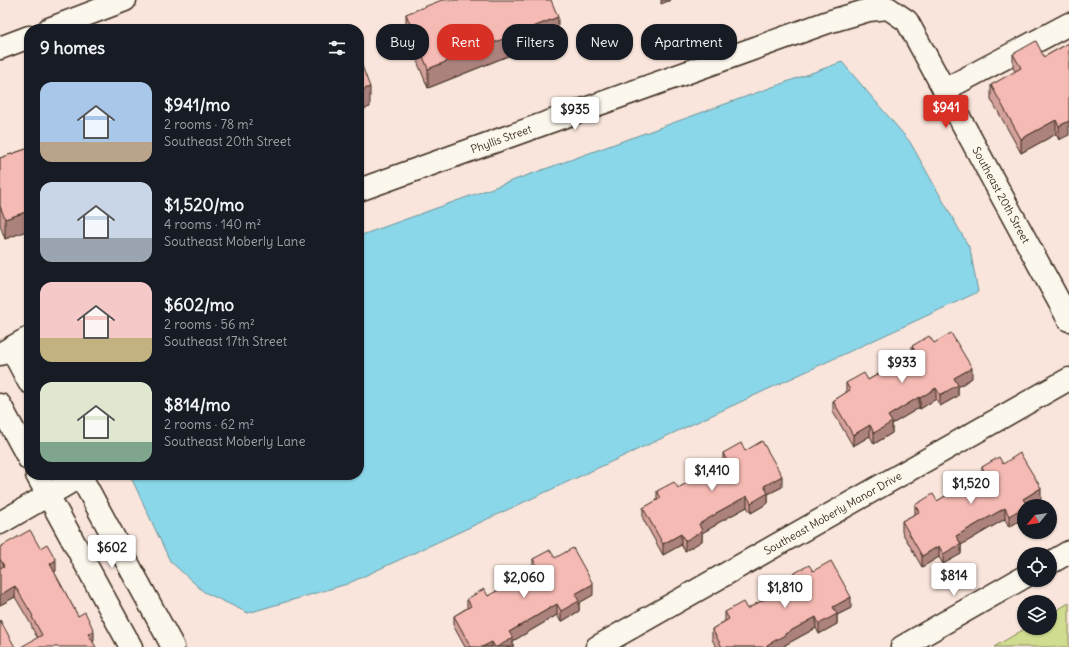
<!DOCTYPE html>
<meta charset="utf-8">
<style>
:root{--surface:#171b24;--page:#242831;--text:#f1f3f6;--muted:#9ea1a6;--accent:#d93025}
body{margin:0;font-family:Delius,sans-serif;background:var(--page);color:var(--text);height:100vh;display:flex;flex-direction:column;font-size:15px;white-space:nowrap}
*{box-sizing:border-box;margin:0}
p{font-size:13px;color:var(--muted)}
.icon{flex:none;width:22px;height:22px;fill:none;stroke:currentColor;stroke-width:2;stroke-linecap:round;stroke-linejoin:round}
.map{position:relative;flex:1;overflow:hidden}
.sheet{position:absolute;left:24px;top:24px;width:340px;height:456px;display:flex;flex-direction:column;background:var(--surface);border-radius:16px;box-shadow:0 1px 3px #0004}
.sheet>*{flex:none}
.hud{position:absolute;left:376px;top:24px;width:380px;height:36px;display:flex;gap:8px}
.needle{width:26px;rotate:240deg}
.tools{position:absolute;left:1017px;top:499px;display:grid;gap:8px}
.tools a{display:grid;place-items:center;width:40px;height:40px;border-radius:50%;background:var(--surface);box-shadow:0 1px 3px #0004;font-size:20px}
.price{position:absolute;translate:-50% -34px;padding:0 9px;border-radius:4px;background:#fff;color:#222;font-size:13px;line-height:26px;filter:drop-shadow(0 1px 2px #0008)}
.price::after{content:'';position:absolute;left:50%;top:24px;width:12px;height:9px;margin-left:-6px;background:inherit;clip-path:polygon(0 0,100% 0,50% 100%)}
.price.on{background:var(--accent);color:#fff}
ul{padding:0;list-style:none}
li{display:flex;align-items:center;gap:12px;height:100px;padding:0 16px}
li span{display:grid;place-items:center;flex:none;width:112px;height:80px;border-radius:12px;color:#555}
li>.icon{margin-inline-start:auto}
span .icon{width:48px;height:48px;fill:#fffc;stroke-width:1}
li b{font-size:17px}
h2{display:flex;justify-content:space-between;align-items:center;height:48px;padding:0 16px;font-size:17px}
.chip{padding:0 14px;border-radius:16px;background:var(--surface);box-shadow:0 1px 3px #0004;font-size:14px;line-height:36px}
.chip.on{background:var(--accent);color:#fff}
.map>svg:first-child{display:block}
.green{fill:#d0dd90;stroke:#868457}
.water{fill:#8bd7ea;stroke:#6b9298}
.lines{fill:none;stroke-linecap:round;stroke-linejoin:round}
.minor-casing{stroke:#3b2a1e;stroke-width:25}
.highway-casing{stroke:#3b2a1e;stroke-width:25}
.minor{stroke:#fbf7ec;stroke-width:22}
.highway{stroke:#fbf7ec;stroke-width:22}
.wall{fill:#d3a09a;stroke:#3b2a1e}
.shaded-wall{fill:#ac827d;stroke:#3b2a1e}
.building{fill:#f5bab3;stroke:#3b2a1e}
.labels{text-anchor:middle;dominant-baseline:central;stroke-width:3;stroke-linejoin:round;paint-order:stroke}
.street-label{font-size:11px;fill:#3b2a1e;stroke:#fbf7ec}
</style>
<div class="map">
<svg width="1069" height="647" viewBox="0 0 1069 647">
<rect width="100%" height="100%" fill="#f9e5db"/>
<filter id="ink" filterUnits="userSpaceOnUse"><feTurbulence type="fractalNoise" baseFrequency=".025" numOctaves="2"/><feDisplacementMap in="SourceGraphic" scale="8" xChannelSelector="R" yChannelSelector="G"/><feConvolveMatrix kernelMatrix="1 2 1 2 8 2 1 2 1" color-interpolation-filters="sRGB"/></filter>
<g filter="url(#ink)">
<path class="green" d="M1069 603V647H994L1026 628H1050V614Z"/>
<path class="water" d="M842 62 910 142 970 249 978 292 347 584 248 613 204 592 170 561 130 475H359V236Z"/>
<g class="lines">
<defs>
<g id="minor">
<path d="M944 90 1069 24"/>
<path id="s1" d="M359 190 828 22 869 10 888 8 907 21 1069 320"/>
<path d="M11 348 29 382"/>
<path d="M0 354 29 338"/>
<path d="M0 405 29 459"/>
<path d="M37 475 131 647"/>
<path d="M80 475 173 647"/>
<path d="M0 523 81 476"/>
<path d="M1050 563 1069 552"/>
<path id="s2" d="M597 647 1069 379"/>
<path d="M902 647 1024 577"/>
</g>
<path id="highway" d="M49 29 125 0
M0 48 29 37"/>
</defs>
<use href="#minor" class="minor-casing"/>
<use href="#highway" class="highway-casing"/>
<use href="#minor" class="minor"/>
<use href="#highway" class="highway"/>
</g>
<path class="wall" d="M406 14 558 36 428 88 406 34Z
M1069 43 1059 140 1056 134 1021 153 991 99V85L1016 72 1013 68V54L1044 57Z
M29 148V230L5 239 0 225V158Z
M934 343 972 378 958 387V396L940 406 936 399 920 409 919 408 892 424V433L874 444 870 436 853 446 833 412V401L846 393V383L868 380 912 355V346Z
M745 451 782 487 768 494V503L751 513 747 507 716 524V525L702 533V541L685 551 681 545 663 555 643 519V508L657 501V491L678 488 723 463V453Z
M1003 464 1041 499 1029 506H1024V518L1009 527 1005 519 961 545V554L943 564 939 557 922 567 902 532V521L915 514V505L937 501 982 475V467Z
M0 547 40 548 56 571 54 572 78 616 94 641 93 642 37 637 32 628V626L15 597 0 605Z
M555 558 593 595 579 603V611L561 622 557 615 513 641V647H465L454 627V616L467 608V599L488 596 533 570V559Z
M813 571 851 608 837 615V624L819 634 816 628 785 645V646L783 647H716L712 639V629L725 621V612L747 609 791 584V575Z"/>
<path class="shaded-wall" d="M661 0H671L661 4Z
M558 17V36L428 88V69Z
M370 87V107L359 111V91Z
M1056 120V134L1021 153V139Z
M1069 121V135L1059 140V126Z
M29 211V230L5 239V219Z
M972 368V378L958 387V396L940 406V395L954 378Z
M936 388V399L920 409V398Z
M919 397V408L892 424V433L874 444V433L888 416Z
M870 425V436L853 446V435Z
M782 476V487L768 494V503L751 513V503L764 486Z
M1041 488V499L1029 506H1024V518L1009 527V516L1023 499Z
M747 496V507L716 524V525L702 533V541L685 551V541L699 524 716 513Z
M1005 508V519L961 545V554L943 564V554L956 536Z
M681 534V545L663 555V544Z
M939 546V557L922 567V556Z
M56 560V571L50 575V564Z
M593 584V595L579 603V611L561 622V611L575 594Z
M15 586V597L0 605V595Z
M851 597V608L837 615V624L819 634V624L833 607Z
M557 604V615L513 641V647H497L509 632Z
M816 617V628L785 645V646L783 647H767V645L785 634Z
M94 631V641L88 645V634Z
M492 642V647H482Z"/>
<path class="building" d="M442 0H551L558 17 428 69 406 14Z
M1036 41 1044 57 1069 43V121L1059 126 1056 120 1021 139 991 85 1021 68 1013 54Z
M359 58 370 87 359 91Z
M29 148V211L5 219 0 206V158Z
M951 333 972 368 954 378 958 385 940 395 936 388 920 398 919 397 888 416 892 422 874 433 870 425 853 435 833 401 850 390 846 383 864 373 868 380 916 353 912 346 929 336 934 343Z
M762 441 782 476 764 486 768 493 751 503 747 496 716 513V514L699 524 702 531 685 541 681 534 663 544 643 508 661 498 657 491 674 482 678 488 727 461 723 453 741 443 745 451Z
M1020 453 1041 488 1023 499 1027 505 1024 506V507L1009 516 1005 508 956 536 961 544 943 554 939 546 922 556 902 521 919 512 915 505 933 494 937 501 985 473 982 467 999 457 1003 464Z
M30 530 40 548 47 544 56 560 50 564 78 616 85 612 94 631 88 634 96 647H21L42 635 32 617 33 616 15 586 0 595V568L4 566 0 559V547Z
M573 548 593 584 575 594 579 601 561 611 557 604 509 632 513 638 497 647H495L492 642 482 647H471L454 616 471 606 467 599 484 589 488 596 538 568 533 559 550 550 555 558Z
M831 561 851 597 833 607 837 614 819 624 816 617 785 634V635L767 645 768 647H722L712 629 729 619 725 612 743 602 747 609 795 582 791 575 809 565 813 571Z
M0 620 15 647H0Z"/>
</g>
<g class="labels">
<g class="street-label">
<text stroke="none"><textPath href="#s1" startOffset="151">Phyllis Street</textPath></text>
<text stroke="none"><textPath href="#s1" startOffset="781">Southeast 20th Street</textPath></text>
<text stroke="none"><textPath href="#s2" startOffset="271">Southeast Moberly Manor Drive</textPath></text>
</g>
</g>
</svg>
<div class="tools">
<a><svg class="needle" viewBox="-14 -14 28 28"><path d="M0-13l5 13h-10z" fill="#e53935"/><path d="M0 13l5-13h-10z" fill="#9ea1a6"/></svg></a>
<a><svg class="icon" aria-label="locate" viewBox="0 0 24 24"><circle cx="12" cy="12" r="6"/><path d="M12 2v4M12 18v4M2 12h4M18 12h4"/></svg></a>
<a><svg class="icon" aria-label="layers" viewBox="0 0 24 24"><path d="M12 4l9 5-9 5-9-5zM3 14l9 5 9-5"/></svg></a>
</div>
<b class="price on" style="left:946px;top:129px">$941</b>
<b class="price" style="left:575px;top:131px">$935</b>
<b class="price" style="left:902px;top:384px">$933</b>
<b class="price" style="left:712px;top:492px">$1,410</b>
<b class="price" style="left:971px;top:505px">$1,520</b>
<b class="price" style="left:112px;top:569px">$602</b>
<b class="price" style="left:954px;top:597px">$814</b>
<b class="price" style="left:524px;top:599px">$2,060</b>
<b class="price" style="left:785px;top:609px">$1,810</b>
<div class="hud">
<a class="chip">Buy</a>
<a class="chip on">Rent</a>
<a class="chip">Filters</a>
<a class="chip">New</a>
<a class="chip">Apartment</a>
</div>
<section class="sheet">
<h2>9 homes<svg class="icon" aria-label="filters" viewBox="0 0 24 24"><path d="M4 7h16M4 17h16"/><circle cx="9" cy="7" r="2"/><circle cx="15" cy="17" r="2"/></svg></h2>
<ul>
<li><span style="background:linear-gradient(#a9c7e8 75%,#b9a48a 0)"><svg class="icon" aria-label="home" viewBox="0 0 24 24"><path d="M3 11l9-7 9 7M6 9v11h12V9"/></svg></span><div><b>$941/mo</b><p>2 rooms · 78 m²</p><p>Southeast 20th Street</p></div></li>
<li><span style="background:linear-gradient(#c9d6e8 70%,#9aa5b1 0)"><svg class="icon" aria-label="home" viewBox="0 0 24 24"><path d="M3 11l9-7 9 7M6 9v11h12V9"/></svg></span><div><b>$1,520/mo</b><p>4 rooms · 140 m²</p><p>Southeast Moberly Lane</p></div></li>
<li><span style="background:linear-gradient(#f6c9c9 70%,#c2b280 0)"><svg class="icon" aria-label="home" viewBox="0 0 24 24"><path d="M3 11l9-7 9 7M6 9v11h12V9"/></svg></span><div><b>$602/mo</b><p>2 rooms · 56 m²</p><p>Southeast 17th Street</p></div></li>
<li><span style="background:linear-gradient(#dfe7d0 75%,#7fa58c 0)"><svg class="icon" aria-label="home" viewBox="0 0 24 24"><path d="M3 11l9-7 9 7M6 9v11h12V9"/></svg></span><div><b>$814/mo</b><p>2 rooms · 62 m²</p><p>Southeast Moberly Lane</p></div></li>
</ul>
</section>
</div>
